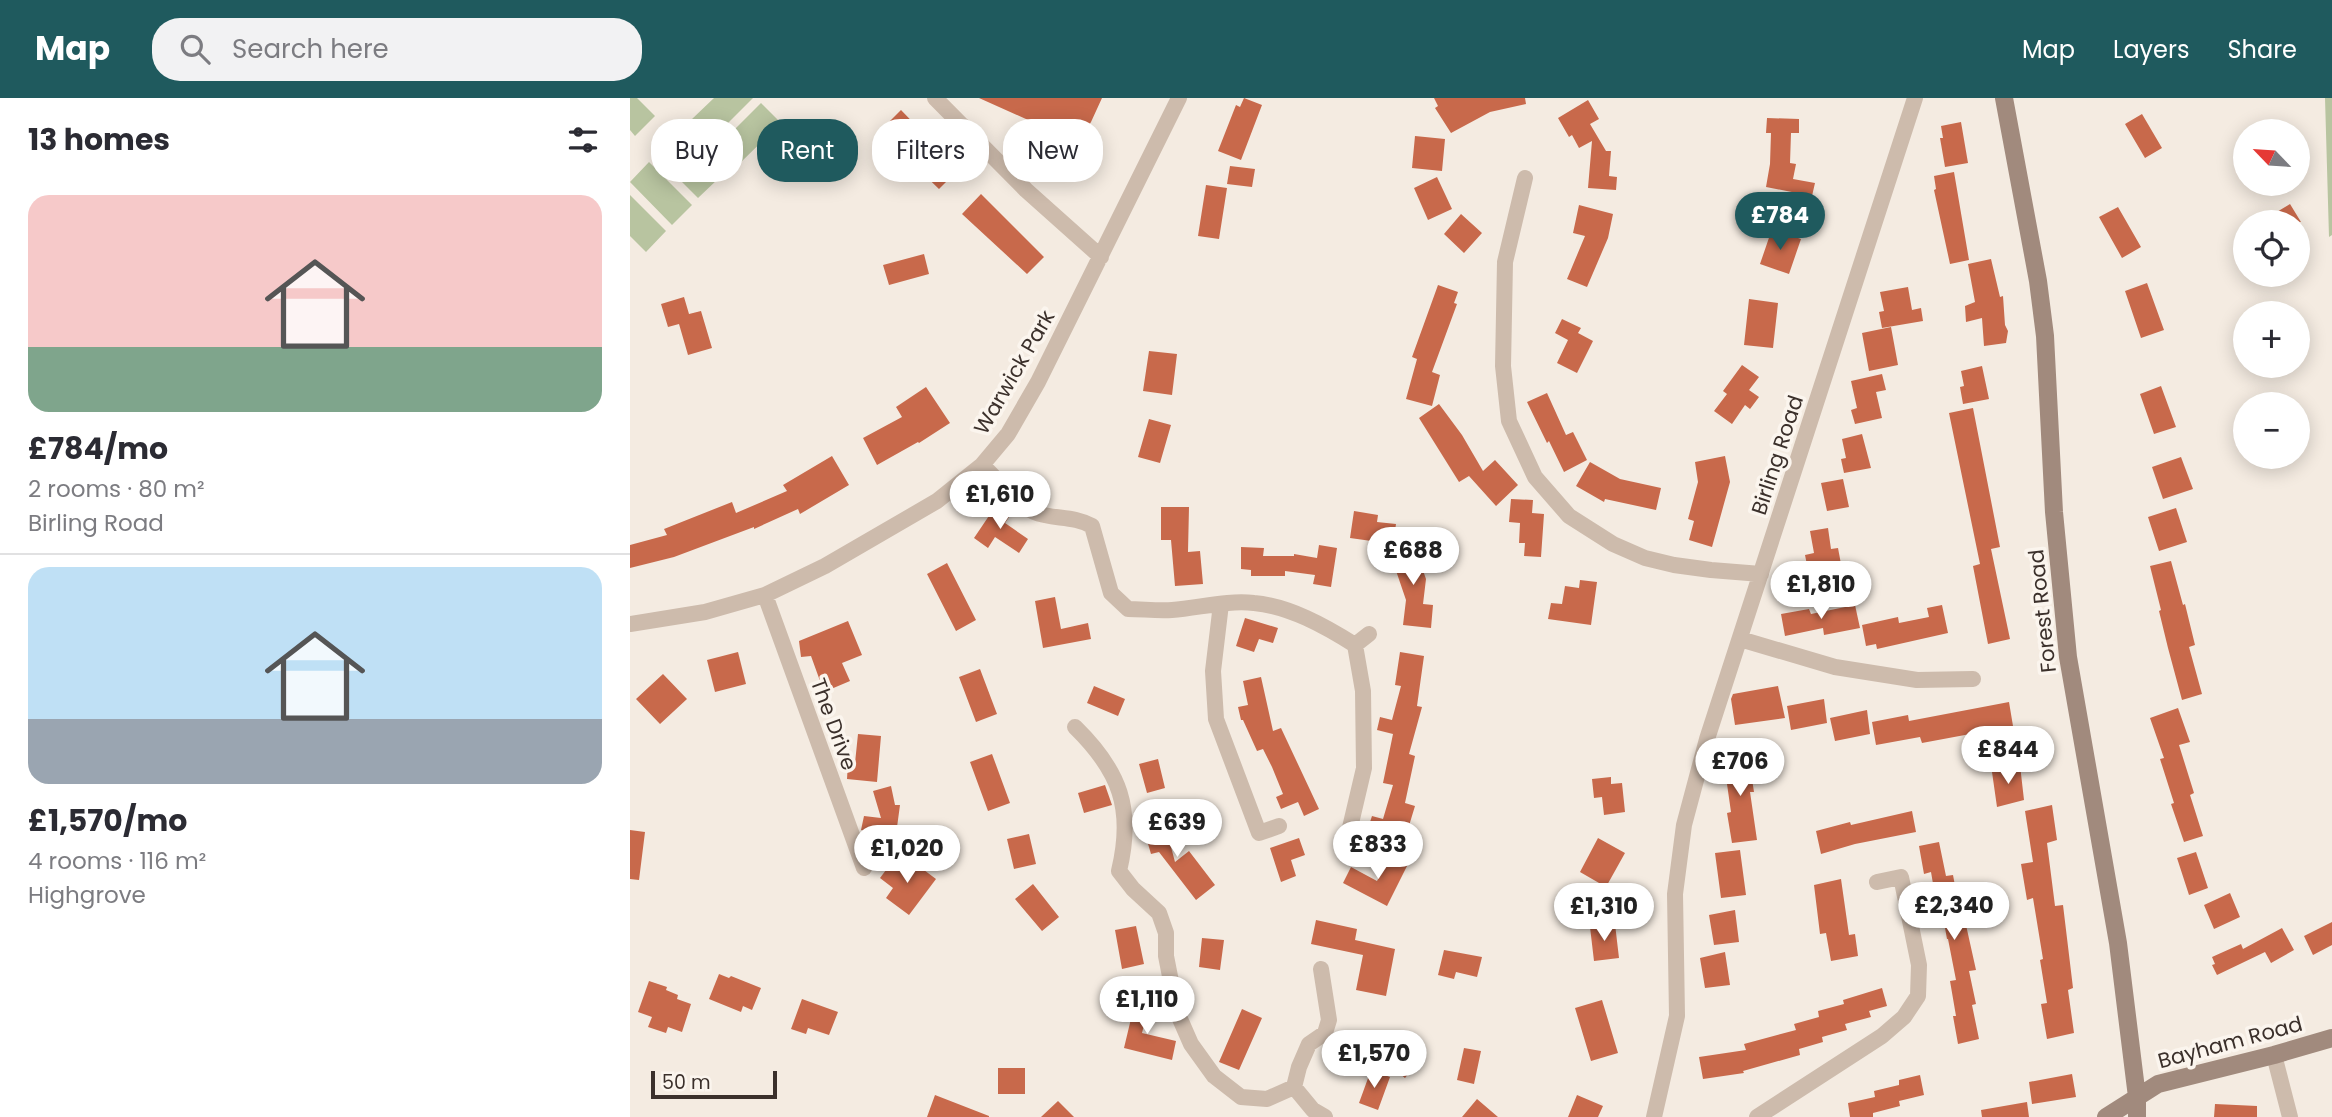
<!DOCTYPE html>
<meta charset="utf-8">
<style>
:root{--surface:#fff;--page:#f2f2f3;--text:#2b2b33;--muted:#7c7c81;--line:#e1e1e2;--accent:#1f5a5e}
body{margin:0;font-family:Poppins,sans-serif;background:var(--page);color:var(--text);height:100vh;display:flex;flex-direction:column;font-size:26px;white-space:nowrap}
*{box-sizing:border-box;margin:0}
p{font-size:23px;color:var(--muted)}
.icon{flex:none;width:38px;height:38px;fill:none;stroke:currentColor;stroke-width:2;stroke-linecap:round;stroke-linejoin:round}
.map{position:relative;flex:1;overflow:hidden}
.sheet{display:flex;flex-direction:column;background:var(--surface);width:630px}
.sheet>*{flex:none}
.guide{position:absolute;left:21px;top:21px;width:665px;height:63px;display:flex;gap:14px}
.needle{width:46px;rotate:295deg}
.tools{position:absolute;left:1603px;top:21px;display:grid;gap:14px}
.tools a{display:grid;place-items:center;width:77px;height:77px;border-radius:50%;background:var(--surface);box-shadow:0 4px 18px #0003;font-size:35px}
.scale{position:absolute;left:21px;bottom:18px;width:126px;box-sizing:border-box;padding-left:7px;border:4px solid #3b302b;border-top:0;font-size:19px;line-height:24px;white-space:nowrap;color:#3b302b;-webkit-text-stroke:5px #fbf5ee;paint-order:stroke}
.price{position:absolute;translate:-50% -60px;padding:0 16px;border-radius:24px;background:#fff;color:#222;font-size:23px;line-height:46px;filter:drop-shadow(0 2px 4px #0008)}
.price::after{content:'';position:absolute;left:50%;top:42px;width:21px;height:16px;margin-left:-10px;background:inherit;clip-path:polygon(0 0,100% 0,50% 100%)}
.price.selected{background:var(--accent);color:#fff}
ul{padding:0;list-style:none}
li{display:grid;align-content:center;gap:14px;height:371px;padding:0 28px}
li+li{border-top:2px solid var(--line)}
li span{display:grid;place-items:center;height:217px;border-radius:21px;color:#555}
li>.icon{margin-inline-start:auto}
span .icon{width:126px;height:126px;fill:#fffc;stroke-width:1}
li b{font-size:30px}
h2{display:flex;justify-content:space-between;align-items:center;height:84px;padding:0 28px;font-size:30px}
.tag{padding:0 24px;border-radius:28px;background:var(--surface);box-shadow:0 4px 18px #0003;font-size:24px;line-height:63px}
.tag.selected{background:var(--accent);color:#fff}
header{display:flex;align-items:center;gap:42px;box-sizing:border-box;height:98px;padding:0 35px;background:var(--accent);color:#fff}
header strong{font-size:33px}
nav{display:flex;gap:38px;margin-inline-start:auto;font-size:24px}
.search{width:490px;height:63px;background:var(--page);display:flex;align-items:center;gap:18px;box-sizing:border-box;padding:0 24px;border-radius:28px;color:var(--muted);font-size:26px}
main{display:flex;flex:1;min-height:0}
.map>svg:first-child{display:block}
.green{fill:#b8c4a0}
.building{fill:#c8694b}
.lines{fill:none;stroke-linecap:round;stroke-linejoin:round}
.street{stroke:#cdbbac;stroke-width:16}
.secondary{stroke:#a18a7d;stroke-width:18}
.labels{text-anchor:middle;dominant-baseline:central;stroke-width:7;stroke-linejoin:round;paint-order:stroke}
.street-label{font-size:21px;fill:#3b302b;stroke:#fbf5ee}
</style>
<header>
<strong>Map</strong>
<div class="search"><svg class="icon" aria-label="search" viewBox="0 0 24 24"><circle cx="10" cy="10" r="6"/><path d="M15 15l6 6"/></svg>Search here</div>
<nav><a>Map</a><a>Layers</a><a>Share</a></nav>
</header>
<main>
<section class="sheet">
<h2>13 homes<svg class="icon" aria-label="filters" viewBox="0 0 24 24"><path d="M4 7h16M4 17h16"/><circle cx="9" cy="7" r="2"/><circle cx="15" cy="17" r="2"/></svg></h2>
<ul>
<li><span style="background:linear-gradient(#f6c9c9 70%,#7fa58c 0)"><svg class="icon" aria-label="home" viewBox="0 0 24 24"><path d="M3 11l9-7 9 7M6 9v11h12V9"/></svg></span><div><b>£784/mo</b><p>2 rooms · 80 m²</p><p>Birling Road</p></div></li>
<li><span style="background:linear-gradient(#bfe0f5 70%,#9aa5b1 0)"><svg class="icon" aria-label="home" viewBox="0 0 24 24"><path d="M3 11l9-7 9 7M6 9v11h12V9"/></svg></span><div><b>£1,570/mo</b><p>4 rooms · 116 m²</p><p>Highgrove</p></div></li>
</ul>
</section>
<div class="map">
<svg width="1702" height="1019" viewBox="0 0 1702 1019">
<rect width="100%" height="100%" fill="#f4ebe1"/>
<path class="green" d="M0 0H7L25 18 5 38 0 32Z
M84 0H123L82 41 62 21Z
M1695 0H1702V137L1699 139Z
M131 5 151 25 108 67 88 48Z
M45 39 88 81 68 100 26 58Z
M19 64 62 107 42 127 0 84Z
M0 97 36 133 16 154 0 138Z"/>
<path class="building" d="M349 0H472L461 24 444 51 407 26Z
M614 0 632 7 611 62 588 53 606 7 610 9Z
M804 0H895L896 6 860 14 821 35 805 10 808 8Z
M958 2 969 21 960 26 976 53H981L979 78 987 79 986 92 958 90 962 43 949 50 942 37 939 39 928 20Z
M271 12 299 41 297 43 327 73 309 91 279 62 274 67 245 38Z
M1512 16 1532 50 1515 60 1495 26Z
M1137 20 1169 21V35H1161L1160 65 1166 66 1163 81 1185 85 1182 98 1136 89 1140 66 1141 35H1136Z
M1331 24 1338 65 1315 69 1310 40H1313L1311 28Z
M785 38 815 41 812 73 782 70Z
M600 68 625 71 622 89 597 86Z
M1324 74 1339 162 1320 166 1304 92 1306 91 1304 78Z
M807 79 822 111 798 122 784 90Z
M576 87 597 90 589 141 568 138Z
M351 96 414 159 397 176 332 116Z
M1660 106 1671 124H1630Z
M949 107 983 116 978 140 957 189 937 181 955 138 943 135Z
M1488 109 1511 149 1492 160 1469 119Z
M831 116 852 135 834 155 814 136Z
M1142 131 1171 141 1159 176 1130 166Z
M294 156 299 176 259 187 253 167Z
M1361 161 1370 199 1373 198 1375 227 1378 233 1376 245 1354 248 1352 220 1336 224 1335 208 1345 204 1338 166Z
M1517 185 1534 232 1511 240 1495 193Z
M808 187 828 194 824 205 827 206 802 274 810 277 802 308 776 301 787 261 782 259Z
M1278 189 1282 212 1291 210 1293 223 1252 230 1249 214 1254 213 1250 194Z
M54 199 59 216 71 213 82 250 58 257 49 226 38 229 31 206Z
M1119 201 1148 205 1143 250 1114 247Z
M932 221 951 230 948 235 963 243 947 275 927 265 938 242 925 235Z
M1261 229 1268 267 1239 273 1232 235Z
M519 253 547 256 542 297 513 293Z
M1112 267 1129 279 1119 292 1129 299 1120 311 1115 307 1102 326 1084 313 1097 296 1093 293Z
M1352 268 1359 301 1333 306 1330 289 1334 288 1331 273Z
M1252 276 1256 292 1246 294 1252 320 1225 326 1221 312 1227 310 1221 283Z
M1531 288 1546 329 1524 336 1510 296Z
M296 289 320 325 289 345 288 344 247 367 233 340 272 319 266 309Z
M917 295 936 337 943 334 957 362 934 374 919 343 917 345 897 304Z
M809 306 832 337 853 373 865 362 888 387 866 408 839 378 829 384 789 320Z
M1343 310 1370 449 1361 451 1380 541 1358 546 1343 468 1350 466 1319 315Z
M519 321 541 327 530 365 508 359Z
M1232 336 1241 370 1214 375 1211 361 1216 360 1212 341Z
M202 358 219 387 170 416 168 411 124 431V429L44 459 0 470V447L37 437 34 431 102 404 106 415 157 393 153 387Z
M1095 358 1100 384 1082 449 1059 442 1064 423 1058 421 1068 384 1065 364Z
M1551 359 1563 391 1533 401 1522 369Z
M960 364 990 381 1031 390 1026 412 975 401 974 404 946 388Z
M1213 381 1219 409 1197 413 1191 385Z
M881 401 903 402 902 415 914 416 911 459 894 458 895 445H889L890 425 879 424Z
M367 406 381 416 375 425 398 441 389 455 365 439 358 450 344 440Z
M531 409H559L558 454 570 453 573 486 545 488 541 442H531Z
M1546 410 1557 444 1529 453 1518 419Z
M724 413 748 417 747 424 766 426 763 446 720 440Z
M1198 430 1201 451 1208 450 1211 466 1178 472 1175 457 1184 455 1180 433Z
M689 447 707 450 701 489 683 486 685 477 655 473V478H621V472L611 471V449L634 450 633 458H664V456L687 460Z
M784 447 796 481 793 506 803 507 801 530 773 527 776 502 760 455Z
M1541 463 1553 507 1555 506 1565 547 1559 549 1572 596 1552 602 1538 550 1529 513 1531 512 1520 468Z
M317 465 346 522 326 533 297 476Z
M950 482 967 484 961 527 918 521 921 505 932 506 935 488 949 490Z
M425 499 431 531 458 525 461 541 413 550 405 503Z
M1225 507 1230 530 1194 537 1193 530 1155 538 1151 516 1179 511 1181 516Z
M1312 507 1318 535 1247 551 1246 546 1236 548 1232 527 1268 519 1269 525 1299 519 1297 510Z
M615 520 648 530 643 545 629 541 624 554 606 548Z
M218 523 232 557 212 565 220 583 194 594 181 558 171 559 169 543Z
M108 554 116 586 85 594 77 562Z
M770 554 794 558 787 608 792 609 779 656 785 658 775 705 785 708 778 731 771 729 768 739 738 730 742 718 753 721 763 687 753 685 763 636 747 632 750 619 762 622 771 588 765 587Z
M350 571 367 616 346 624 329 579Z
M33 576 57 601 30 626 6 601Z
M631 579 643 633 651 630 689 711 674 718 668 704 651 711 646 699 653 696 642 669 633 651 627 653 613 622H611L608 609 618 607 613 583Z
M464 588 495 601 488 618 457 605Z
M1148 588 1155 620 1105 627 1101 601 1103 596Z
M1194 601 1197 625 1161 632 1157 608Z
M1379 604 1383 628 1292 645 1290 639 1246 647 1242 624 1278 617 1279 623Z
M1548 610 1560 644 1549 647 1564 695 1560 697 1573 738 1554 744 1541 706 1544 705 1530 661 1534 660 1520 620Z
M1237 612 1240 636 1205 643 1200 620Z
M228 636 251 638 247 684 217 681 218 664 225 665Z
M1118 655 1124 694H1120L1127 742 1102 745 1097 715 1101 714 1093 658Z
M362 656 380 705 358 713 340 664Z
M528 661 535 690 517 695 509 666Z
M1390 667 1394 702 1367 709 1362 674Z
M981 679V686L992 685 995 714 974 717 972 699 964 700 962 681Z
M475 687 482 707 454 715 448 695Z
M261 688 265 707H270L265 744 248 742 249 736 231 732 234 718 251 720 243 693Z
M1422 707 1427 742 1417 745 1425 808 1433 807 1443 890 1438 892 1444 935 1417 941 1411 906 1417 905 1410 862 1413 861 1403 800 1397 802 1391 766 1403 764 1395 713Z
M1282 713 1286 734 1225 746 1191 756 1186 733 1220 724 1221 727Z
M533 719 545 764 559 753 585 787 566 802 529 754 521 756 512 725Z
M0 732 15 734 9 782 0 781Z
M399 736 406 766 384 771 377 741Z
M669 740 675 757 661 762 666 778 651 784 640 750Z
M968 740 995 755 976 789 950 774Z
M1309 744 1316 778 1323 777 1329 809H1332L1346 872 1339 873 1346 906 1342 907 1349 941 1328 946 1323 918H1326L1320 883 1326 882 1318 841H1317L1311 808 1307 809 1301 774 1294 776 1289 748Z
M1110 752 1116 797 1091 800 1085 755Z
M1566 754 1578 790 1559 797 1547 760Z
M761 756 778 766 757 808 713 785 721 769 747 783Z
M265 760 282 772 286 766 306 781 279 817 256 800 263 790 250 780Z
M1211 781 1219 837 1225 836 1228 858 1201 863 1196 835 1190 836 1184 787Z
M403 786 429 819 412 833 385 801Z
M1600 795 1610 819 1584 831 1574 807Z
M1105 812 1109 844 1084 847 1079 817Z
M686 822 727 831 725 842 765 851 756 898 726 892 733 857 681 846Z
M1702 824V847L1683 857 1674 838Z
M985 826 989 860 964 863 960 829Z
M506 828 514 866 492 871 485 832Z
M1652 830 1664 852 1641 865 1635 854 1587 877 1582 867 1585 866 1582 859 1611 846 1613 851Z
M572 840 594 842 590 872 569 869Z
M814 852 852 859 847 879 826 874 824 881 808 877Z
M1095 854 1100 887 1075 890 1070 860Z
M89 876 99 880 101 878 131 890 122 912 113 908 111 914 79 901Z
M19 883 37 889 36 892 48 897 47 901 61 906 52 934 38 929 36 935 18 929 22 919 8 914Z
M1252 890 1257 908 1239 913 1241 919 1215 926 1217 932 1192 939 1193 944 1169 951 1170 957 1113 973 1114 975 1073 981 1069 959 1116 952 1114 946 1166 932 1164 926 1189 919 1188 913 1214 906 1213 902Z
M172 901 208 914 199 937 178 930 176 936 161 931Z
M972 902 988 955 961 963 945 910Z
M505 904 519 907 512 935 546 943 542 962 494 950Z
M612 911 632 920 609 972 589 964Z
M776 944 793 958 775 980 758 966Z
M834 950 851 953 844 986 827 982Z
M368 970H395V996H368Z
M741 972 760 979 748 1012 729 1005Z
M1442 976 1446 999 1402 1006 1399 984Z
M1290 977 1294 997 1269 1003 1270 1008 1243 1015V1019H1220L1218 1005 1245 999 1244 993 1269 987V982Z
M305 997 359 1018V1019H297Z
M947 997 973 1008 968 1019H938Z
M847 1001 868 1019H832Z
M428 1003 444 1019H411Z
M1397 1004 1399 1019H1352L1351 1012Z
M1585 1006 1627 1008V1019H1584Z"/>
<g class="lines">
<path class="street" d="M305 0 396 92 471 159
M895 80 875 164 873 268 879 323 905 379 939 418 983 446 1015 460 1044 467 1081 472 1131 476
M352 367C367 380 385 406 404 414 423 422 443 417 462 428L481 495 498 511C512 511 527 513 542 512 569 510 597 502 624 505 659 508 695 528 725 547L733 593 734 670 718 738
M135 497 234 770
M591 506 583 573 586 621 629 735 649 728
M0 526 75 514 135 497 195 468 307 403 352 367 378 336 408 284 549 0
M1110 541 1205 569 1287 582 1343 581
M725 547 739 536
M445 629C490 673 504 711 489 773L503 791 529 815 536 835V858L547 914 561 946 584 978 611 999 637 1001 664 989 683 1012 695 1019
M1644 957 1660 1019
M664 989 669 969 679 946 695 935 699 922 691 871
M1024 1019 1047 918 1045 796 1054 727 1077 641 1285 0
M1127 1019 1252 938 1274 919 1288 898 1289 867 1271 779 1247 784"/>
<path class="secondary" d="M1374 0 1408 183 1415 238 1424 414 1438 559 1488 845 1507 999V1019
M1476 1019 1528 986 1644 957 1702 940"/>
</g>
<g class="labels">
<g class="street-label">
<text transform="translate(384 274) rotate(-60)">Warwick Park</text>
<text transform="translate(1147 357) rotate(-72)">Birling Road</text>
<text transform="translate(1412 513) rotate(-96)">Forest Road</text>
<text transform="translate(204 626) rotate(70)">The Drive</text>
<text transform="translate(1600 944) rotate(-15)">Bayham Road</text>
</g>
</g>
</svg>
<div class="tools">
<a><svg class="needle" viewBox="-14 -14 28 28"><path d="M0-13l5 13h-10z" fill="#e53935"/><path d="M0 13l5-13h-10z" fill="#7c7c81"/></svg></a>
<a><svg class="icon" aria-label="locate" viewBox="0 0 24 24"><circle cx="12" cy="12" r="6"/><path d="M12 2v4M12 18v4M2 12h4M18 12h4"/></svg></a>
<a>+</a>
<a>−</a>
</div>
<div class="scale">50 m</div>
<b class="price selected" style="left:1150px;top:154px">£784</b>
<b class="price" style="left:370px;top:433px">£1,610</b>
<b class="price" style="left:783px;top:489px">£688</b>
<b class="price" style="left:1191px;top:523px">£1,810</b>
<b class="price" style="left:1378px;top:688px">£844</b>
<b class="price" style="left:1110px;top:700px">£706</b>
<b class="price" style="left:547px;top:761px">£639</b>
<b class="price" style="left:748px;top:783px">£833</b>
<b class="price" style="left:277px;top:787px">£1,020</b>
<b class="price" style="left:1324px;top:844px">£2,340</b>
<b class="price" style="left:974px;top:845px">£1,310</b>
<b class="price" style="left:517px;top:938px">£1,110</b>
<b class="price" style="left:744px;top:992px">£1,570</b>
<div class="guide">
<a class="tag">Buy</a>
<a class="tag selected">Rent</a>
<a class="tag">Filters</a>
<a class="tag">New</a>
</div>
</div>
</main>
